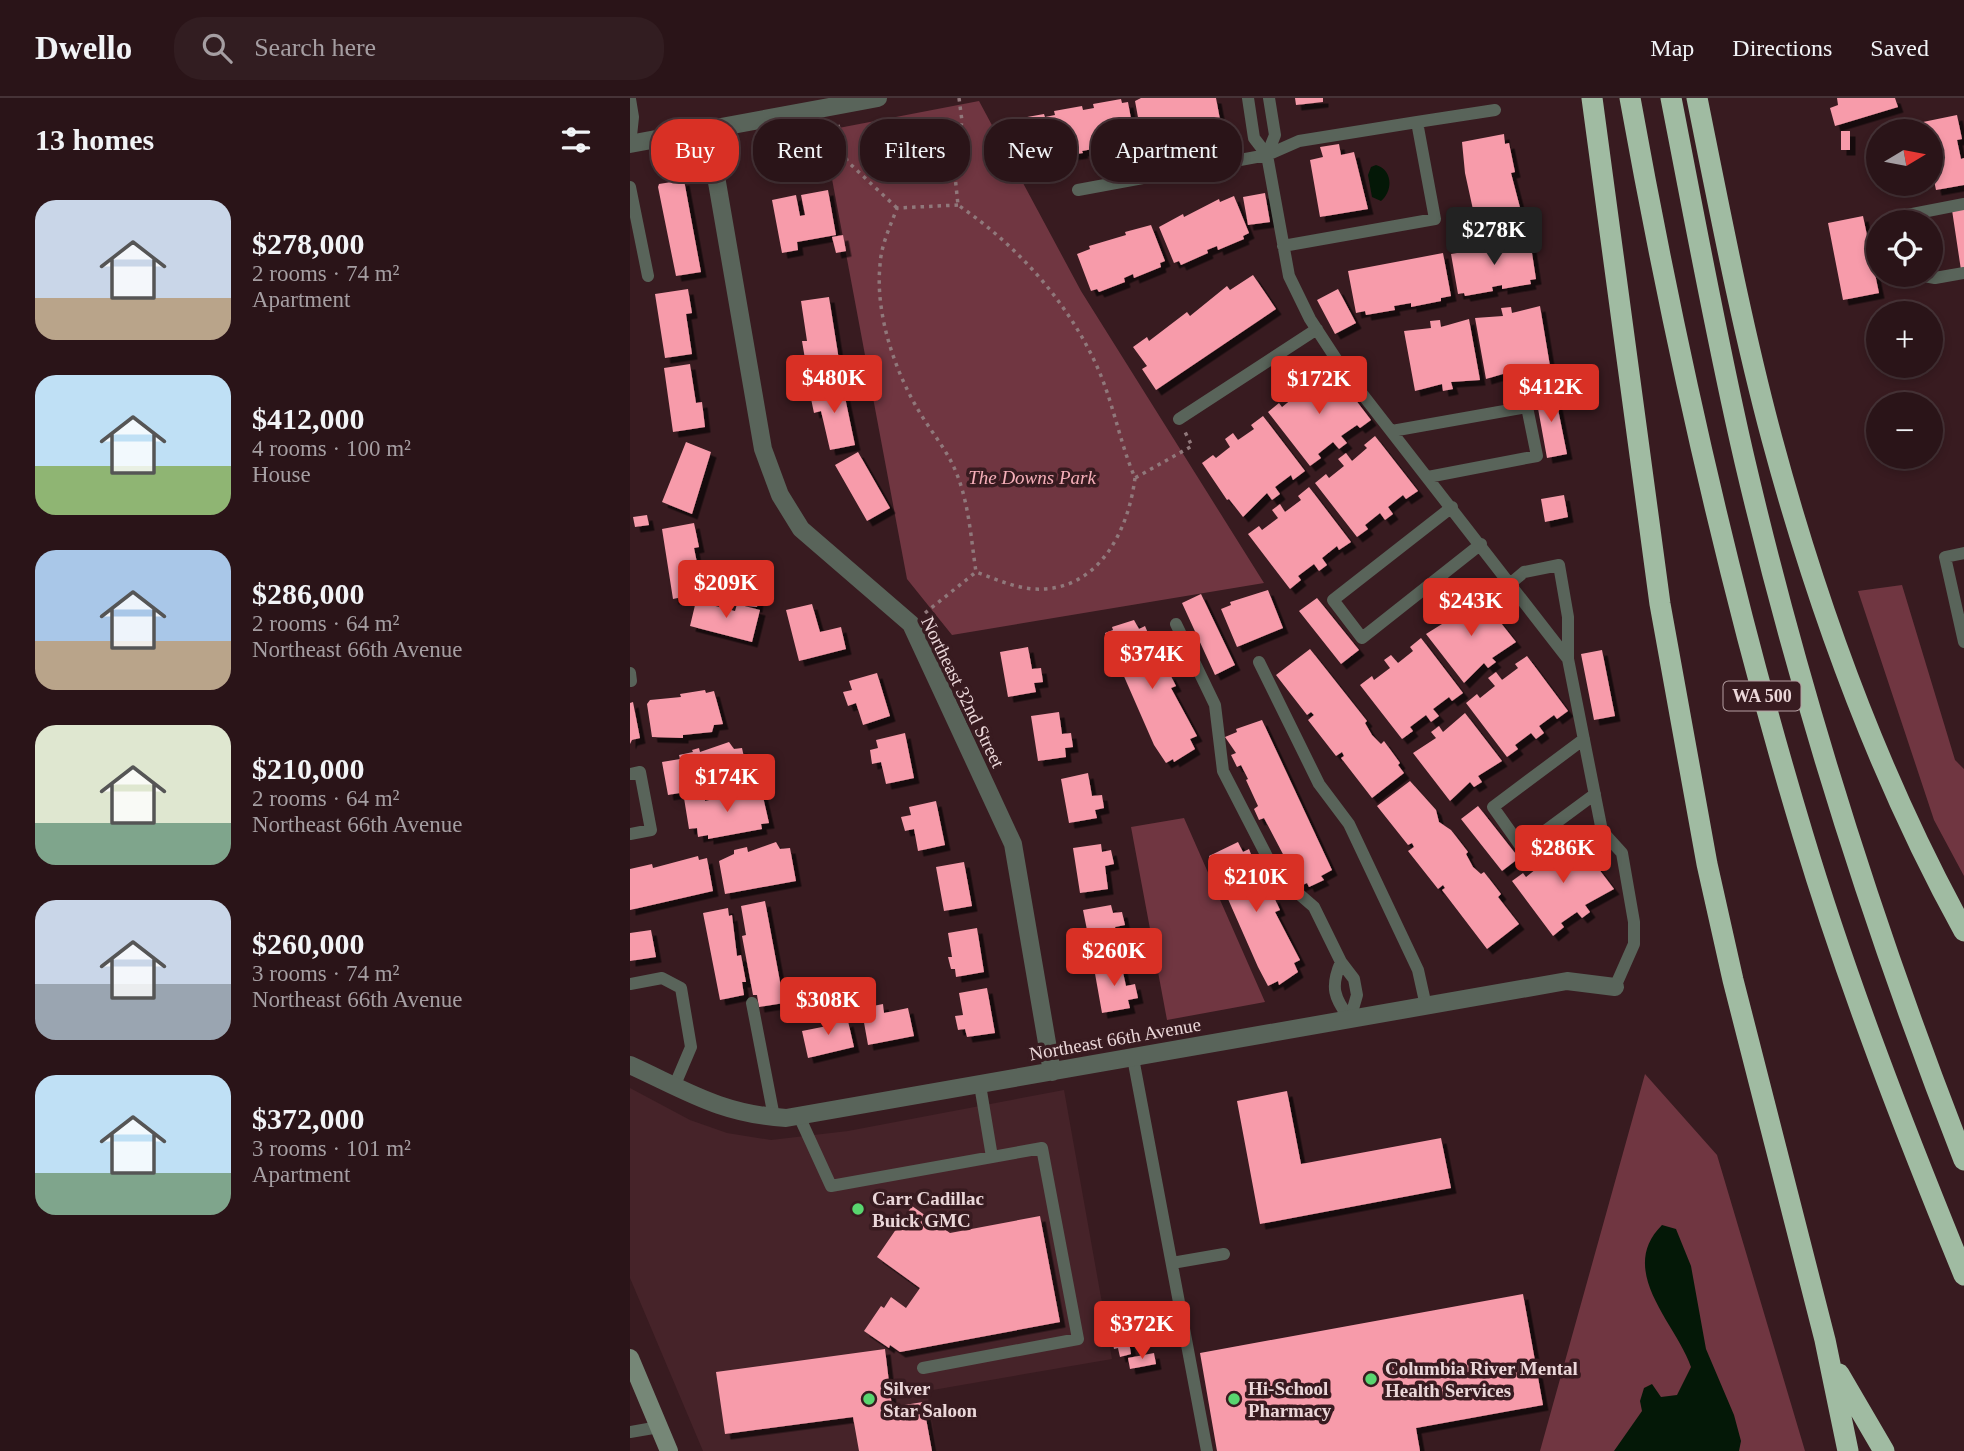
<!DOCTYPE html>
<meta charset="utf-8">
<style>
:root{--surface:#2a1418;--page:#321d21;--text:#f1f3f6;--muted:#a59ea2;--line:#463337;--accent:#d93025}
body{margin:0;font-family:Georgia,serif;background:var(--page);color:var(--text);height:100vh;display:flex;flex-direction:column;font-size:26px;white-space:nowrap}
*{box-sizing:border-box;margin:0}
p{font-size:23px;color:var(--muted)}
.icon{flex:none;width:38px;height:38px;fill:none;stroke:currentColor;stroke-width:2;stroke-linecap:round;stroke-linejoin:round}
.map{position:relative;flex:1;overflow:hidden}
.details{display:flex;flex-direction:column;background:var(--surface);width:630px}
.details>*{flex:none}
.top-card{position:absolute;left:21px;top:21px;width:665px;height:63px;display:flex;gap:14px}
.needle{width:46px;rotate:80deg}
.fabs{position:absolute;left:1236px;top:21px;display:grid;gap:14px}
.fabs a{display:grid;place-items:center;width:77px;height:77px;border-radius:50%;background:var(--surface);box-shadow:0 4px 10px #0003,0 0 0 2px var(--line);font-size:35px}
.price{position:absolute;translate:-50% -60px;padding:0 16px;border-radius:7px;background:var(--accent);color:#fff;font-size:23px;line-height:46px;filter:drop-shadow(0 2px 4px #0008)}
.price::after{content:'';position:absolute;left:50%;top:42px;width:21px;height:16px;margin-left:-10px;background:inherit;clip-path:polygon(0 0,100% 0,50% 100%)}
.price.active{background:#222;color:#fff}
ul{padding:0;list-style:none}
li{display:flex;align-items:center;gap:21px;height:175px;padding:0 35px}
li span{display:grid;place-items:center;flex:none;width:196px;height:140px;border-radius:21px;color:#555}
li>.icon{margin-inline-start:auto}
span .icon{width:84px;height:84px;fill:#fffc;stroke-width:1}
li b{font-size:30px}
h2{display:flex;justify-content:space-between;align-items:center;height:84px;padding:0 35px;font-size:30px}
.chip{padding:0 24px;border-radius:28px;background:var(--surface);box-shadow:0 4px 10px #0003,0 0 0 2px var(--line);font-size:24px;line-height:63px}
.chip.active{background:var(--accent);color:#fff}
header{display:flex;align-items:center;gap:42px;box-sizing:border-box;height:98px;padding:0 35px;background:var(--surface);border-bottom:2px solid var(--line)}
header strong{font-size:33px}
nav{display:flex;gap:38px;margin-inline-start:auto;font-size:24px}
.search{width:490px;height:63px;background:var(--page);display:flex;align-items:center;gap:18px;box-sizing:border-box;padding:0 24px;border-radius:28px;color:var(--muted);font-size:26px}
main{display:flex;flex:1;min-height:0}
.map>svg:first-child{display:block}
.built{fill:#462329}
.green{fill:#703641}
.water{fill:#041807}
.building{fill:#f79baa;filter:url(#shadow)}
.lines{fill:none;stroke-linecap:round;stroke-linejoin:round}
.path{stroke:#90787b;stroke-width:3.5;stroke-dasharray:3.5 5;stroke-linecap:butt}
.service{stroke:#59645a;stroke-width:12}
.minor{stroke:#59645a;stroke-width:18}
.secondary{stroke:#768777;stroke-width:18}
.motorway{stroke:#a0bba2;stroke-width:21}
.poi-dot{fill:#59d56f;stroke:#381b20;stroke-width:2.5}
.labels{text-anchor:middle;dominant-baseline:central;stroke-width:7;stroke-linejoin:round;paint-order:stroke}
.shield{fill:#381b20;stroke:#b59fa2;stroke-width:2}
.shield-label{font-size:18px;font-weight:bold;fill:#ebd7d9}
.park-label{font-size:19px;font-style:italic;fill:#f6afb9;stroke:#381b20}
.street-label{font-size:19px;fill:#ebd7d9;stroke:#381b20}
.poi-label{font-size:19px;font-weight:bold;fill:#ebd7d9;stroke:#381b20;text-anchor:start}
</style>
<header>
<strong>Dwello</strong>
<div class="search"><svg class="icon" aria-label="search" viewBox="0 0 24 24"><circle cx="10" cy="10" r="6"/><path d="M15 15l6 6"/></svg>Search here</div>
<nav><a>Map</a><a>Directions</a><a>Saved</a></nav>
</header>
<main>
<section class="details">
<h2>13 homes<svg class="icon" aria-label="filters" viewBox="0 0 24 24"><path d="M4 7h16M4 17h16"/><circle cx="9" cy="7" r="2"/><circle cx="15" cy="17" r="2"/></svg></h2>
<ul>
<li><span style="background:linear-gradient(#c9d6e8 70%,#b9a48a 0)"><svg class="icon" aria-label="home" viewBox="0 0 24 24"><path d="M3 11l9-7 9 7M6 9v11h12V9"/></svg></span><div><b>$278,000</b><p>2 rooms · 74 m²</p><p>Apartment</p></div></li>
<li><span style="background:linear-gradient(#bfe0f5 65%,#8fb573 0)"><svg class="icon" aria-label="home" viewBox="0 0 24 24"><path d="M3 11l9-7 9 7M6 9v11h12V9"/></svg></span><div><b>$412,000</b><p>4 rooms · 100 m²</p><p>House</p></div></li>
<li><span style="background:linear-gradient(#a9c7e8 65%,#b9a48a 0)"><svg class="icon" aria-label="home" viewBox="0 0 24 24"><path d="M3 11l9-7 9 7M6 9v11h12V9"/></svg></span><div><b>$286,000</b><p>2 rooms · 64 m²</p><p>Northeast 66th Avenue</p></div></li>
<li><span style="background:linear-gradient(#dfe7d0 70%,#7fa58c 0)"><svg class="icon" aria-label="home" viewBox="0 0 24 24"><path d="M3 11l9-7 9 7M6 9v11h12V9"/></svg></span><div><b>$210,000</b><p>2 rooms · 64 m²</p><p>Northeast 66th Avenue</p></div></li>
<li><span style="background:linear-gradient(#c9d6e8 60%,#9aa5b1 0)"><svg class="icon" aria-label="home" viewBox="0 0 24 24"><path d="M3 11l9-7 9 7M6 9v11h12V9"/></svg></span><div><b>$260,000</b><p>3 rooms · 74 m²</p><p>Northeast 66th Avenue</p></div></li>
<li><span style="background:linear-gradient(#bfe0f5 70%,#7fa58c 0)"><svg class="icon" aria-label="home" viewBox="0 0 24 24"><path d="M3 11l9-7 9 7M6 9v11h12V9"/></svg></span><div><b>$372,000</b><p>3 rooms · 101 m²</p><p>Apartment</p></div></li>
</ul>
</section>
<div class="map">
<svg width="1334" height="1353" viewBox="0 0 1334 1353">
<defs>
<filter id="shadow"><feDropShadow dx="5.5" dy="5.5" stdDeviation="0" flood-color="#0009"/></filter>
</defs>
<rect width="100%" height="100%" fill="#381b20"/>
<path class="built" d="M0 990 60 1022 97 1035 141 1042 218 1033 434 992 482 1261 297 1293 307 1353H73L0 1180Z"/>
<path class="green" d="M349 3 451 193 634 485 322 537 277 481 193 33Z
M1272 487 1325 662 1334 671V778L1304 722 1228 493Z
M554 720 635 904 537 922 501 729Z
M1015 976 1087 1057 1175 1353H910Z"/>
<path class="water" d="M746 67C763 72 763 93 751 103L742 99 738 77 741 69Z
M1032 1127 1046 1131 1061 1168 1076 1251 1104 1317 1111 1343 1109 1353H984L1012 1313 1010 1303 1014 1290 1022 1286 1031 1299 1047 1297 1061 1269C1046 1225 986 1173 1032 1127Z"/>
<path class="building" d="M511 0H586L591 27 576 29 577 32 538 37 539 39 512 41 505 3Z
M665 0H693V4L666 7Z
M1207 0H1265L1268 9 1205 28 1200 10 1208 7Z
M491 1 492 5 498 4 505 43 479 50V48L452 53 453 55 388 65 381 26 387 24 386 21 414 16 415 19 425 17 424 13 452 8 453 12 464 10 463 6Z
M1327 17 1332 41 1327 42 1331 61 1334 60V87L1306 92 1300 63V33H1295L1293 24Z
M1211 33H1220V52H1211Z
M874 36 875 46 879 45 885 74 881 75 893 121 890 122 891 131 849 139 835 75 832 44Z
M709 46 711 57 724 54 738 111 690 119 680 62 693 59 690 49Z
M54 82 71 174 46 178 28 89 29 86Z
M198 92 206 137 167 144 168 152 152 155 142 102 166 97 170 118 175 117 171 97Z
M635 95 640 124 618 127 613 99Z
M604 98 619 135 613 138 614 141 588 152 587 148 577 152 578 155 551 167 549 163 544 165 529 129 553 116 554 119 589 101 590 104Z
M1334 110V171L1331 172 1322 112Z
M1233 118 1249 195 1213 202 1198 125Z
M521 127 535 163 530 165 531 169 504 180 503 176 494 180 495 184 469 194 467 191 461 193 447 156 460 151 459 148 496 137 495 134Z
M213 137 216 153 206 155 202 139Z
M884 142 885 144 900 142 906 181 900 182 901 186 872 191V187L862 189 863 193 835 198 834 195 828 196 821 156 833 154V151L873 147 872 144Z
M813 155 821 198 811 200V203L781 209V205L764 208 765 212 736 217 735 213 726 215 718 173Z
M623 177 646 211 526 292 512 271 517 268 503 249 517 239 519 243 557 214 560 218 597 188 600 192Z
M58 191 62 215 56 216 62 256 35 260 25 196Z
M708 191 726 225 705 236 687 202Z
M199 199 209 262 176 267 172 243H177L171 203Z
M910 208 920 268 893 271 894 278 884 280 883 273 856 281 845 220 873 218 871 210 881 209 882 215Z
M839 221 850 282 821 284 823 291 813 293 812 286 785 293 774 233 801 230 800 223 810 222 811 229Z
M60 266 66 305 72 304 75 329 43 334 34 270Z
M699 267 741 322 730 330 727 327 711 338 717 345 709 351 703 344 688 356 691 360 680 368 638 314 649 305 652 309 667 297 661 290 669 284 675 291 691 280 687 276Z
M212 285 225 347 200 352 191 313 184 315 179 291Z
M924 291 937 356 917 360 905 294Z
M633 318 675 373 663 382 661 377 645 389 650 396 642 402 637 395 613 419 599 401 597 402 572 365 583 357 586 360 600 349 595 341 603 335 608 342 624 331 621 327Z
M745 338 788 393 776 401 773 397 758 409 763 416 755 422 750 415 735 427 738 431 727 439 685 385 696 376 699 380 714 368 708 361 716 355 722 363 737 350 734 347Z
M56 344 81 354 62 416 32 404Z
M228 354 260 410 237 423 205 367Z
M679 389 721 444 709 452 707 448 692 460 697 467 689 473 684 466 668 478 671 482 660 491 618 436 629 428 632 432 648 420 642 412 650 406 655 414 671 402 668 398Z
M934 397 938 419 915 424 911 401Z
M17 417 19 427 5 429 3 419Z
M64 425 69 449 64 450 72 489 65 491 66 496 43 501 32 431Z
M119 490 129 491 127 509 116 508Z
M638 492 653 530 607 549 591 511 601 507 600 504Z
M571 496 605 567 585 577 552 505Z
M848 496 886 544 862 560 866 564 858 570 854 565 834 585 796 536 820 521 815 515 823 508 828 515Z
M687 500 729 552 711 566 669 513Z
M66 503 105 513 107 506 130 512 122 544 60 528Z
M182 506 190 534 211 529 216 551 169 563 156 512Z
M504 522 509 531 515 528 536 578 540 576 546 588 541 590 567 638 560 641 565 651 544 664 543 661 536 665 524 647 475 535 483 532 482 529Z
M791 540 833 595 822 603 819 599 803 611 809 618 801 624 796 617 780 629 783 633 772 641 730 587 742 578 744 582 760 570 754 562 761 557 768 565 783 553 780 549Z
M398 549 402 571 411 570 413 584 404 585 406 594 378 599 370 554Z
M680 551 737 623 735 625 742 637 751 646 754 643 770 665 768 667 774 675 742 700 711 660 714 658 712 654 706 658 678 622 684 617 681 614 677 617 646 577Z
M972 552 985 618 964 622 951 556Z
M897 558 938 613 927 621 924 617 909 628 914 635 906 641 901 635 885 647 888 651 877 659 836 605 847 596 850 600 865 588 858 580 866 574 872 582 888 570 885 566Z
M247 575 260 618 233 627 226 605 218 608 213 594 222 592 219 583Z
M75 592 76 595 84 593 93 626 84 627 82 634 53 637V640L22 639 17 606 20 602 51 599 50 596Z
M3 604 10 640 2 642 0 646V605Z
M429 614 432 636 441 635 443 649 435 650 436 659 408 663 401 618Z
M835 615 872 663 848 678 852 684 844 689 840 684 820 703 783 655 806 640 801 634 809 628 813 634Z
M632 622 702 772 691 778 694 782 679 789 677 785 666 790 660 772 656 775 650 762 655 760 634 720 629 722 624 711 628 708 616 682 618 681 611 667 607 669 601 657 606 655 595 639 607 634 606 631Z
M275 635 284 680 256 686 251 664 242 666 240 652 248 650 246 642Z
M99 644 104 651 112 650 119 683 38 697 32 664 50 661 49 657 63 654 62 652 69 650 70 654Z
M458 675 462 698 472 697 474 710 465 712 467 720 439 725 431 681Z
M780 683 806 712 809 724 821 732 838 754 836 756 843 769 851 776 854 774 871 796 868 799 889 826 857 851 812 792 815 790 813 787 808 791 778 753 784 749 782 745 778 747 747 708Z
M131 690 139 725 131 726 132 731 78 741V737L68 739 67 730 59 731 54 700 63 698 64 702 75 700V703Z
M306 703 315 747 288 753 284 731 275 733 271 719 281 717 279 709Z
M848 708 889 760 872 773 831 721Z
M943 737 984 791 955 807 960 814 952 820 947 814 931 825 934 829 923 838 882 783 893 775 896 779 911 767 905 759 913 754 918 761 934 749 931 746Z
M146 744 150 751 160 750 166 783 95 796 89 763 104 756V752L117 749 118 754Z
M608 744 613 754 619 751 639 801 644 799 650 812 645 814 670 862 664 865 668 874 649 887 648 883 638 888 628 869 579 758Z
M471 746 472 754 481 752 484 766 475 768 478 791 450 795 443 750Z
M68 758 69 762 77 760 83 793 0 812V771L22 766 23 770Z
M334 764 342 808 314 813 306 769Z
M135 803 154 905 129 909 127 897H123L112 838 116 837 111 808Z
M481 807 483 815 492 814 495 827 485 829 490 851 462 857 453 812Z
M98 810 99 818 102 817 107 858 111 857 116 884H112L114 897 90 902 73 815Z
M347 830 354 874 326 879 325 871H321L318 859H322L318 835Z
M21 832 26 859 0 863V835Z
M491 865 496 888 505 886 508 900 498 902 500 910 472 915 464 870Z
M357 890 365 935 337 939 335 931 328 932 325 918 333 917 329 895Z
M253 906 254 915 278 910 284 938 238 947 233 919 240 918 238 909Z
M209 915 211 925 218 923 224 949 178 960 172 933 197 928 195 918Z
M657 993 671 1066 811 1040 821 1090 630 1126 607 1003Z
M282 1108 320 1135 410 1118 430 1224 270 1254 260 1247 259 1250 234 1233 251 1208 254 1210 261 1199 276 1210 290 1190 247 1159Z
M893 1196 913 1307 786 1330 790 1353H587L570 1255Z
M498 1238 501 1256 490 1259 488 1250 484 1251 482 1241Z
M255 1251 262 1309 293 1304 302 1353H229L223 1319 95 1336 86 1274Z
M524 1255 526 1266 500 1271 498 1260Z"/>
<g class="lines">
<path class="path" d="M329 0 332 23 324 68 328 107C388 148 440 206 469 273 484 308 490 345 505 380L562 348 555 334
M208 27 217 63 267 110
M328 107 267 110C260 129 251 147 250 167 245 216 265 274 290 315 302 335 317 352 326 374 339 405 341 441 346 474
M295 515 346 474C365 481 383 489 403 491 467 495 498 435 505 380"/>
<path class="service" d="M618 0 624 40 637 57 659 178 680 221 712 270 938 561 972 733 992 755 1004 824V846L985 889
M0 1 3 19 0 47
M787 24 865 12
M637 57 645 37 639 0
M0 89 18 178
M448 92 637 57 669 43 787 24 805 121 653 148
M1264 124 1267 119 1334 106
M1289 177 1305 180 1334 175
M549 321 687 231
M762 333 897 309 907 358 798 379
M822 409 703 502 732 540 851 446
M1334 455 1315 459 1334 544
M881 485 894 474 929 467 938 519V560
M546 526 585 607 593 673 646 776 684 809 711 864 724 881 727 897 720 921
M629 564 689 686 719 726 788 872 796 908
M0 575 1 583
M954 641 863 709 892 750 965 696
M0 676 10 674 21 732 0 736
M711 864C700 889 704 900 720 921
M0 886 32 880 51 890 61 949 44 989
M122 905 144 1019
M503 960 577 1353
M350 987 362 1059
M169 1018 201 1088 412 1050 448 1241 293 1270
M542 1165 594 1156
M0 1334 29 1329"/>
<path class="minor" d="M78 32 133 351 150 397 171 431 281 526 383 746 422 974
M0 46 248 0
M0 967C57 993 91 1016 156 1020L937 883 985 889"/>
<path class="secondary" d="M0 1260 39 1353"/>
<path class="motorway" d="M962 0 1030 506 1077 766 1103 882 1195 1242 1218 1353
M1000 0C1045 249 1100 495 1173 737 1218 887 1275 1033 1334 1177
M1041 0C1065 122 1087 244 1115 364 1171 602 1245 835 1334 1062
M1067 0C1090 114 1112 229 1142 341 1188 512 1249 679 1334 833
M1209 1276 1254 1353"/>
</g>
<g class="poi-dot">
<circle cx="228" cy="1111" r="7"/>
<circle cx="741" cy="1281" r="7"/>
<circle cx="239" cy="1301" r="7"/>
<circle cx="604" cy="1301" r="7"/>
</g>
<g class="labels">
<rect class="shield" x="1093.5" y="583.5" width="77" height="29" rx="5"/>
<g class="shield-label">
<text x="1132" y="598">WA 500</text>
</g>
<g class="park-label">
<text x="402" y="379">The Downs Park</text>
</g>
<g class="street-label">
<text transform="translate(333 594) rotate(64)">Northeast 32nd Street</text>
<text transform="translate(485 941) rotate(-10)">Northeast 66th Avenue</text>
</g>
<g class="poi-label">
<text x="242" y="1100">Carr Cadillac<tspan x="242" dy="22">Buick GMC</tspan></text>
<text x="755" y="1270">Columbia River Mental<tspan x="755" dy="22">Health Services</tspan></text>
<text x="253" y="1290">Silver<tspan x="253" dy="22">Star Saloon</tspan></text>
<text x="618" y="1290">Hi-School<tspan x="618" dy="22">Pharmacy</tspan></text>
</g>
</g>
</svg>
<div class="fabs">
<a><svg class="needle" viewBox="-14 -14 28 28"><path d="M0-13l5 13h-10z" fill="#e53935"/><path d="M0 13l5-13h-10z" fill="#a59ea2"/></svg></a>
<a><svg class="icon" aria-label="locate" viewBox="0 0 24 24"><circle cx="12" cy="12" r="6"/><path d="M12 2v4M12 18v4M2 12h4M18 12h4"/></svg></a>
<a>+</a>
<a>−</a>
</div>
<b class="price active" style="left:864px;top:169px">$278K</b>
<b class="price" style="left:204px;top:317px">$480K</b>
<b class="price" style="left:689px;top:318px">$172K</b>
<b class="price" style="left:921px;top:326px">$412K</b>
<b class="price" style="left:96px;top:522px">$209K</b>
<b class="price" style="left:841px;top:540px">$243K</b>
<b class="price" style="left:522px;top:593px">$374K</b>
<b class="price" style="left:97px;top:716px">$174K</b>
<b class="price" style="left:933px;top:787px">$286K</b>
<b class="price" style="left:626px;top:816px">$210K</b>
<b class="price" style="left:484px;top:890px">$260K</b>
<b class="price" style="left:198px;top:939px">$308K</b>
<b class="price" style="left:512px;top:1263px">$372K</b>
<div class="top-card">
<a class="chip active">Buy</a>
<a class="chip">Rent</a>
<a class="chip">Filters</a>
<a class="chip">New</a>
<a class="chip">Apartment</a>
</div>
</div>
</main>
